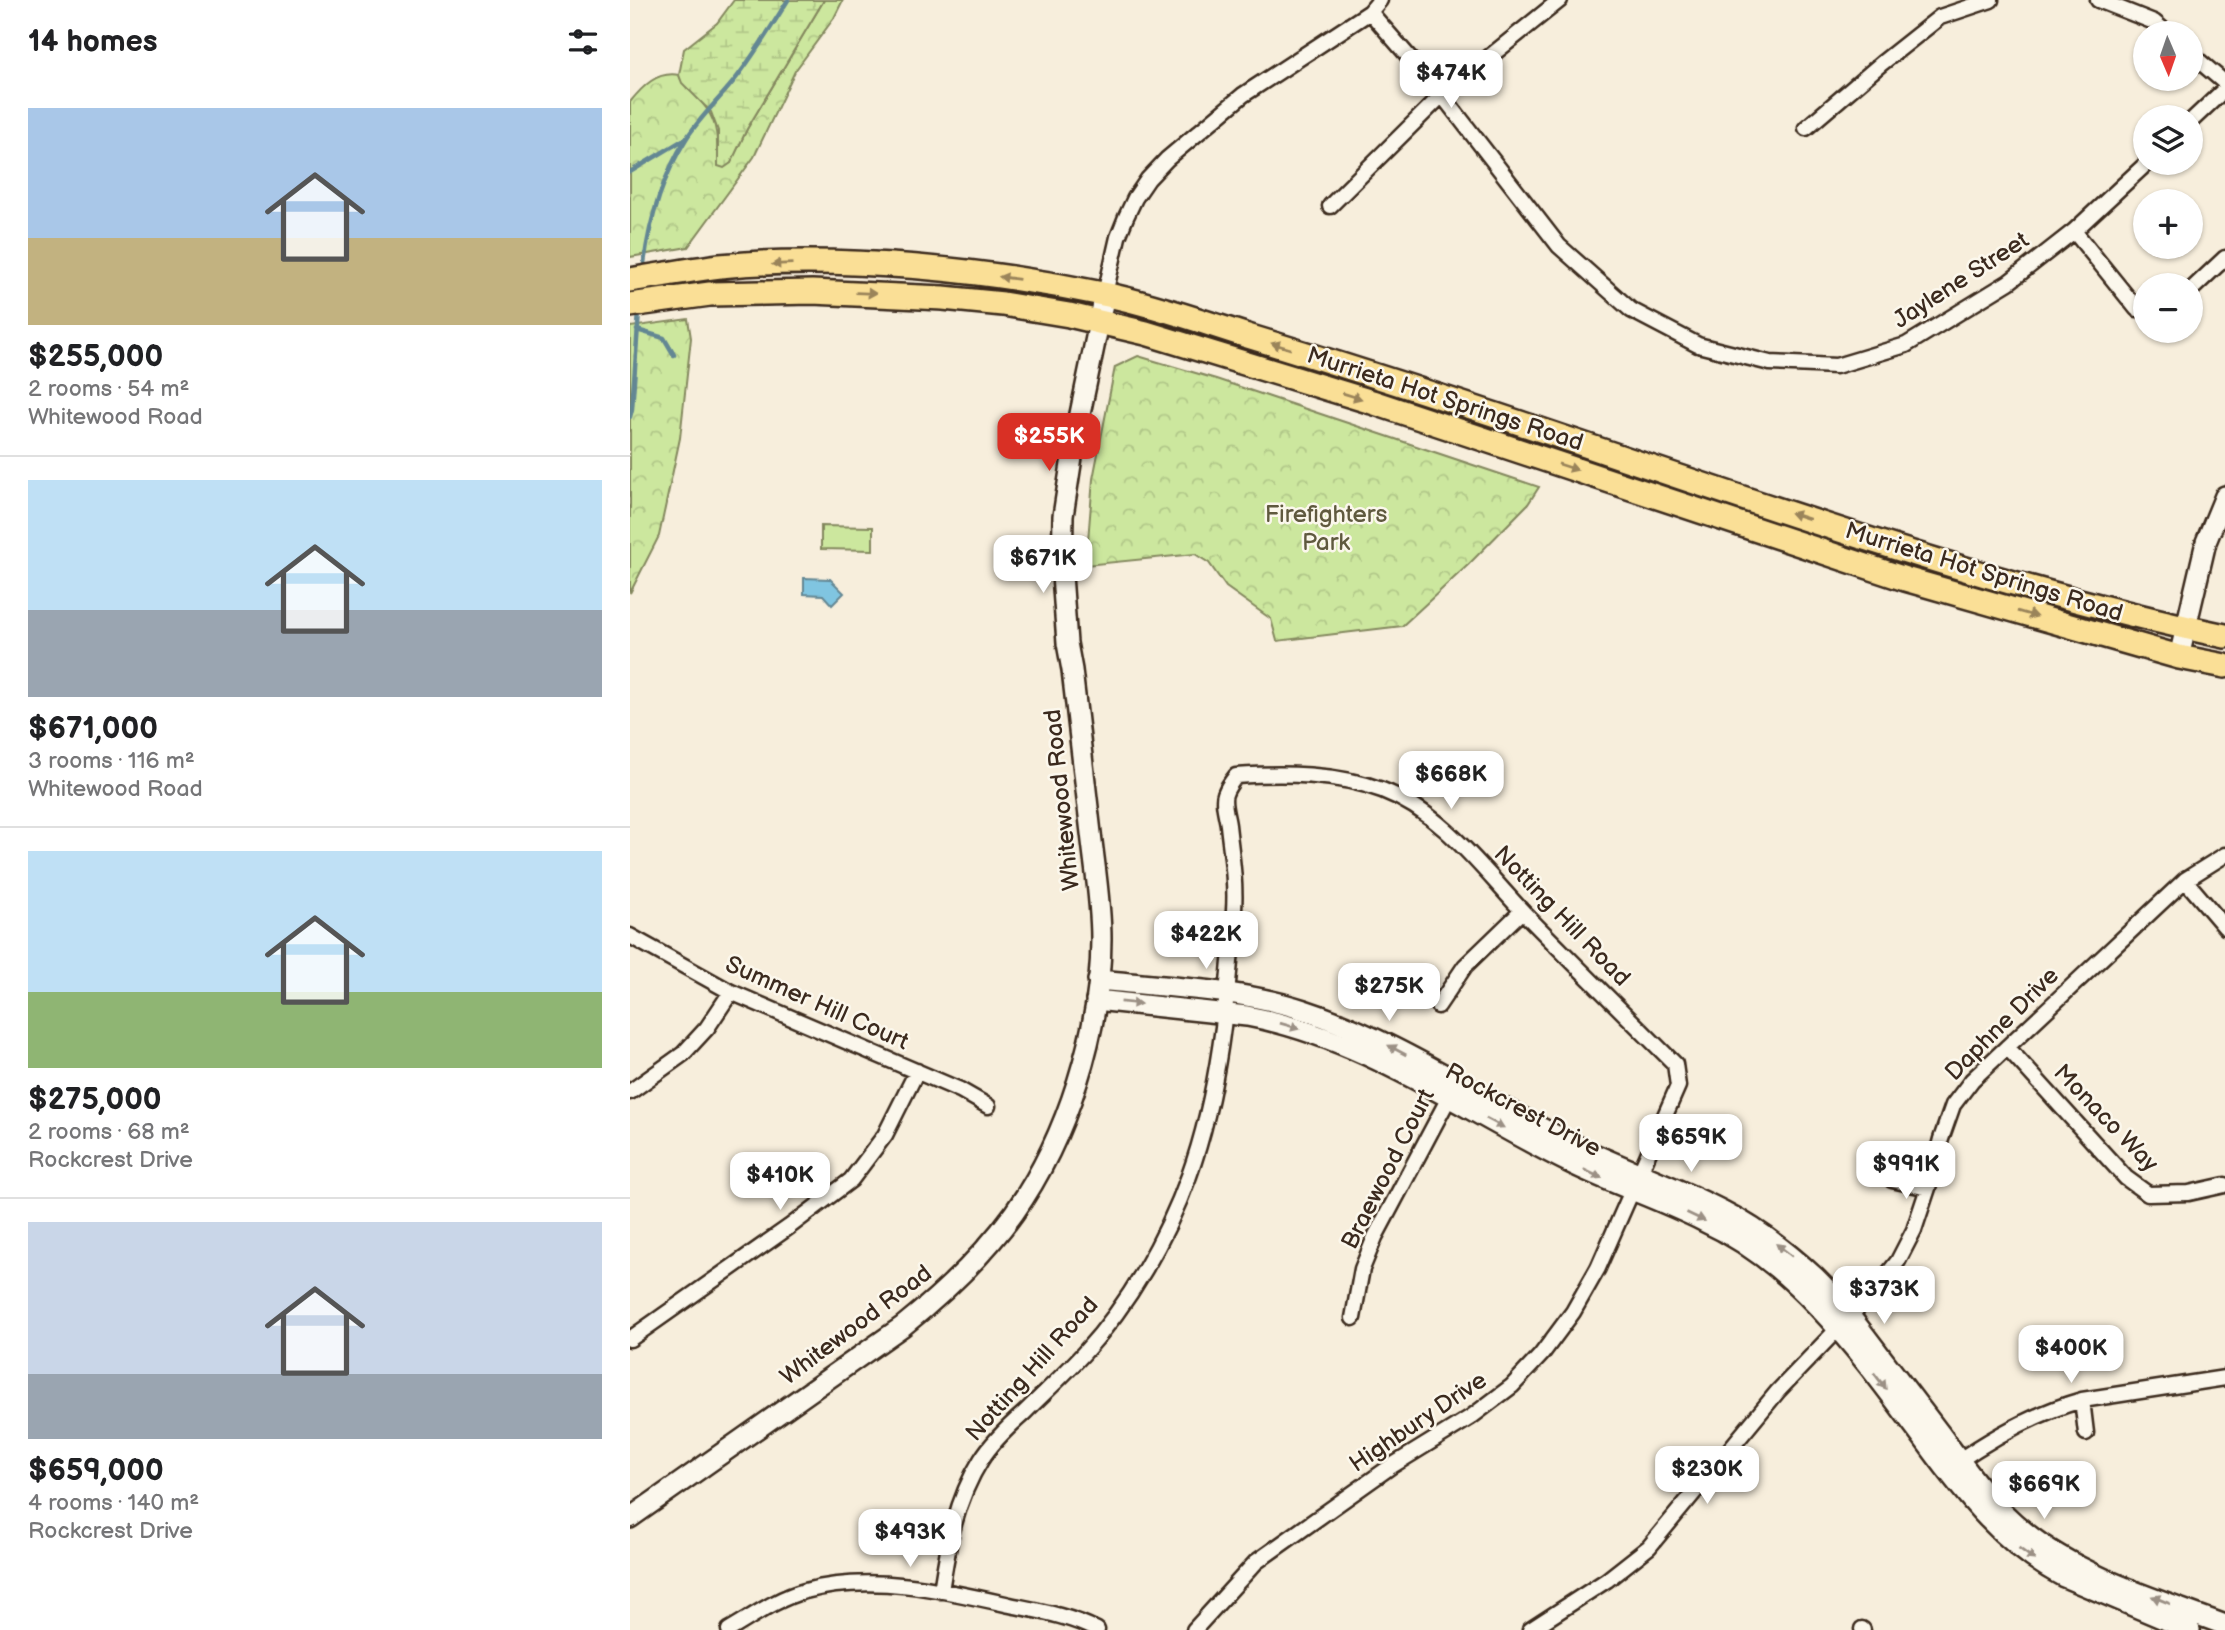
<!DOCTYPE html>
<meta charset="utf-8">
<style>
:root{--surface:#fff;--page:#f6f6f6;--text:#202124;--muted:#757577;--line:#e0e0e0;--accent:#d93025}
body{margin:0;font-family:"Balsamiq Sans",sans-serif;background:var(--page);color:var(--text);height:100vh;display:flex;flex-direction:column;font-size:26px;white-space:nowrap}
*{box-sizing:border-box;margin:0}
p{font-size:23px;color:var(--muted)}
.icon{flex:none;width:38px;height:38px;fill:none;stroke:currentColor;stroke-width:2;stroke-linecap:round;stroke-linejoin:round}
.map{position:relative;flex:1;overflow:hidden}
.side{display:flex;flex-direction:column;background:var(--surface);width:630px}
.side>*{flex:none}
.needle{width:46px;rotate:178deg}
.buttons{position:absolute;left:1503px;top:21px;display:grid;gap:14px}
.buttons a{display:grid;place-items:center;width:70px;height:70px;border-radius:50%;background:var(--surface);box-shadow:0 2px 5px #0004;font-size:35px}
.price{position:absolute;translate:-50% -60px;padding:0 16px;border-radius:14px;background:#fff;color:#222;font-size:23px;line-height:46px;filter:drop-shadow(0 2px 4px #0008)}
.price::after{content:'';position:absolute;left:50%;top:42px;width:21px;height:16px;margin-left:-10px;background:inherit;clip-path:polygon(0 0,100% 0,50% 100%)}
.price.selected{background:var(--accent);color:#fff}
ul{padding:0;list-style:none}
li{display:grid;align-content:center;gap:14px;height:371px;padding:0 28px}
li+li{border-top:2px solid var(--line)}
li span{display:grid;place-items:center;height:217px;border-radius:0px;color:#555}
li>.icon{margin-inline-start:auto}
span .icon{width:126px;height:126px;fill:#fffc;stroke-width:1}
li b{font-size:30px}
h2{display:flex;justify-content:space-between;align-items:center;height:84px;padding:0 28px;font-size:30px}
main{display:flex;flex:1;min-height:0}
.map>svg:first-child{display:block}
.grass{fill:#cce79e;stroke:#84885e;stroke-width:2}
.forest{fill:url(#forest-crowns);stroke:#84885e;stroke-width:2}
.wetland{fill:url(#wetland-marsh);stroke:#84885e;stroke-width:2}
.water{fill:#80c5e1;stroke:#648793;stroke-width:2}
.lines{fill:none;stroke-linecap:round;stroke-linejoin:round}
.stream{stroke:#648793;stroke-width:4.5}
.street-casing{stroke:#3b2a1e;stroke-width:19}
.secondary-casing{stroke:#3b2a1e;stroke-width:24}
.primary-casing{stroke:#3b2a1e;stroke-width:28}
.street{stroke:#fbf7ec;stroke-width:14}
.secondary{stroke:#fbf7ec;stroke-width:19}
.primary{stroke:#fadf96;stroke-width:23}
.oneway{fill:#9a845a}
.oneway2{fill:#9b9085}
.labels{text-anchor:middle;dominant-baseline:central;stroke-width:5;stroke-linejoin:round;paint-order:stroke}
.street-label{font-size:24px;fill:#3b2a1e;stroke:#fbf7ec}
.park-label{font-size:24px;fill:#5f593e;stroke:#fbf7ec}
</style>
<main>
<section class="side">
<h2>14 homes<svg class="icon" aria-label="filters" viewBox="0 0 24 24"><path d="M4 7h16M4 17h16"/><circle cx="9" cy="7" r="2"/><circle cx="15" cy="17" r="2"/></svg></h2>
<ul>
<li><span style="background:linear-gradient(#a9c7e8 60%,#c2b280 0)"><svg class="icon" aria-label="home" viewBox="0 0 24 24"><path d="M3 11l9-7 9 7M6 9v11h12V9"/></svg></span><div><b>$255,000</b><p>2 rooms · 54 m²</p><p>Whitewood Road</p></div></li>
<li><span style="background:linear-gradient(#bfe0f5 60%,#9aa5b1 0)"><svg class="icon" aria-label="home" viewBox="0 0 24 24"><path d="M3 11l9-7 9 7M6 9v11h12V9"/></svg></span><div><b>$671,000</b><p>3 rooms · 116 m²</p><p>Whitewood Road</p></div></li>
<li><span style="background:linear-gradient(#bfe0f5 65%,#8fb573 0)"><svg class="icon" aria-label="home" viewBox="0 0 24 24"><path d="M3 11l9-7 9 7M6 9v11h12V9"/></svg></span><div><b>$275,000</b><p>2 rooms · 68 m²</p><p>Rockcrest Drive</p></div></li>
<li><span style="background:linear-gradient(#c9d6e8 70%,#9aa5b1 0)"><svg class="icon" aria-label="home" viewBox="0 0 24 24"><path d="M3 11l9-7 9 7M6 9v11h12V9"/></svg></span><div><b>$659,000</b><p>4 rooms · 140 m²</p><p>Rockcrest Drive</p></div></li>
</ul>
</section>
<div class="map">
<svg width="1595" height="1630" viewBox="0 0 1595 1630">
<defs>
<pattern id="forest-crowns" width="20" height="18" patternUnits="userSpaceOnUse" patternTransform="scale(1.75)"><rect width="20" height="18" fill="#cce79e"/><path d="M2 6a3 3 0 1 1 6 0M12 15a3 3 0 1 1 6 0" fill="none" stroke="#b0c688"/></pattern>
<pattern id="wetland-marsh" width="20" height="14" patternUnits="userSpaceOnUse" patternTransform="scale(1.75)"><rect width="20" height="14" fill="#cce79e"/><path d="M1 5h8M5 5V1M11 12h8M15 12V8" fill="none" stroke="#b0c688"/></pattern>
</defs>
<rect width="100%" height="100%" fill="#f7eedc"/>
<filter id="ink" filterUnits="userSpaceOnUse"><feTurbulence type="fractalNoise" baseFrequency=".0143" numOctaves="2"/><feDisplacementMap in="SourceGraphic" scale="14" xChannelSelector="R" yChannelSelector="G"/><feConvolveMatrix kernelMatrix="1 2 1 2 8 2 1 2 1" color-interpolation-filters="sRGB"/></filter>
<g filter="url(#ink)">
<path class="grass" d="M191 526 243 527V550L191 549Z"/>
<path class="forest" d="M194 0H213L204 18 165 71 124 157 58 247 0 257V102C13 86 27 71 49 75 52 85 59 88 66 96 83 113 88 128 87 151L101 162 117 129Z
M58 319 61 338 50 438 29 536 0 593V327Z
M508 356 586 379 909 487 898 504 838 565 772 626 647 641 641 619 596 587 579 563 565 554 456 565 463 479 485 367Z"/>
<path class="wetland" d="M104 0H194L117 129 101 163 94 168 88 166V131L81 112 52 83 49 75 54 49 87 23Z"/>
<path class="water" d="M174 578 200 579 214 593 202 605 193 595 174 594Z"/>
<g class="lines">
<path class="stream" d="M0 172 53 140
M13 272C18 226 31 179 56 139 70 117 91 98 107 77 126 52 142 26 158 0
M7 330 34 338 44 355
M0 417 2 409 9 312"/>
<defs>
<path id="street" d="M1468 0 1524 22 1537 33
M740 12 812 95 929 246 1001 310 1068 345 1140 363 1206 366 1276 345 1379 282 1444 231 1517 163
M1561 54 1595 83
M1561 121 1595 89
M1176 128 1252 63 1310 17 1361 0
M700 206 812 95 930 0
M1444 231 1507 309H1516
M1561 290 1595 258
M475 294 488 237 496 217 505 198 518 179 537 159 613 95 740 12 750 0
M1555 880 1595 927
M0 936 101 992 330 1090 358 1106
M808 1006 835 966 892 911
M1377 1047 1496 1178 1518 1194 1559 1193 1595 1185
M0 1092 53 1054 77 1028 101 992
M1262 1180 1298 1188
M723 1318 732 1269 745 1237 823 1090
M0 1339 159 1227 221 1180 255 1135 287 1071
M1452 1400 1456 1433
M1324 1464C1363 1437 1405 1413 1452 1400L1595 1378
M311 1591C318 1545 326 1500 351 1460 362 1442 378 1427 394 1413 414 1393 435 1374 454 1353 499 1304 536 1239 559 1176 589 1093 598 998 604 910 606 881 601 853 598 825 597 817 592 802 595 794 597 788 602 781 606 776 654 773 706 773 752 790 813 813 852 869 895 914 945 965 995 1014 1045 1064L1048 1086 968 1268 943 1312 911 1355 882 1386 841 1417 760 1467 626 1562 564 1630
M1232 1629 1233 1630
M99 1630C123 1616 148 1598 175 1591 242 1573 314 1590 380 1605 409 1611 440 1616 467 1630
M900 1630 977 1580 1019 1547 1148 1391 1246 1289 1268 1261 1284 1230 1298 1188 1311 1139 1323 1105 1342 1080 1555 880 1595 855"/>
<path id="secondary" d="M1549 657 1576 542 1595 496
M468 980C535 987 610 989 674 1010 772 1042 858 1104 951 1148 998 1170 1047 1187 1093 1211 1127 1228 1157 1251 1185 1277 1216 1307 1240 1343 1266 1376 1281 1396 1296 1415 1311 1435 1336 1469 1361 1505 1395 1532 1449 1576 1529 1600 1595 1625
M466 1000 617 1016C733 1037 833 1110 938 1162 982 1184 1029 1199 1073 1221 1117 1241 1154 1271 1187 1306 1227 1348 1261 1395 1296 1442 1335 1495 1374 1546 1434 1577L1560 1630
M0 1518 273 1326C314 1293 353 1256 384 1213 437 1138 471 1030 471 939 471 904 465 868 461 833 455 779 448 724 442 670L437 643 432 575 433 516 445 438 475 294"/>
<path id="primary" d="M0 280C30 275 60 270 90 266 211 254 359 270 478 295 526 305 573 322 621 337 703 362 784 388 866 415 1106 495 1346 583 1595 636
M0 305 80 294 182 292 313 298 373 304 439 315 516 333 742 402 1275 579 1549 657 1595 666"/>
</defs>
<use href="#street" class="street-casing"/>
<use href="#secondary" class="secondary-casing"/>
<use href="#primary" class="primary-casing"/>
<use href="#street" class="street"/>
<use href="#secondary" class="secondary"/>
<use href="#primary" class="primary"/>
</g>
<defs><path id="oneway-solid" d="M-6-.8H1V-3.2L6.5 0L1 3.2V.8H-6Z" transform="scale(1.75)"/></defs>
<g class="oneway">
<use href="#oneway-solid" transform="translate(152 264) rotate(178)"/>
<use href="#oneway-solid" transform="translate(379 278) rotate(-172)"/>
<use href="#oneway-solid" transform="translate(236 293) rotate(2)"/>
<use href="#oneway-solid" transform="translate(651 346) rotate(-163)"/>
<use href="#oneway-solid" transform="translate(722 396) rotate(17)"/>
<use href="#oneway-solid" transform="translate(938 467) rotate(18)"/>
<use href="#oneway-solid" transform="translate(1170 516) rotate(-162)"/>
<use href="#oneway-solid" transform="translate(1397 614) rotate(16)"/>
</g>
<g class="oneway2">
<use href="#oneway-solid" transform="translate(501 1003) rotate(6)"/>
<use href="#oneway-solid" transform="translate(660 1026) rotate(16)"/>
<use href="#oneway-solid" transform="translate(767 1050) rotate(-152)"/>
<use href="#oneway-solid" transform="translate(865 1123) rotate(28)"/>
<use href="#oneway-solid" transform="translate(963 1174) rotate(25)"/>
<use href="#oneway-solid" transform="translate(1066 1217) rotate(25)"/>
<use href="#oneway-solid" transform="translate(1154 1250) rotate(-142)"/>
<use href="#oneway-solid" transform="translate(1250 1381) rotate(53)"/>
<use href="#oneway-solid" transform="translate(1397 1554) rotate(36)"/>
<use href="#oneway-solid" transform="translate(1531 1600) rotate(-158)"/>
</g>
</g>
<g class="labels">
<g class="street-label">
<text transform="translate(1331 280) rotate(-33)">Jaylene Street</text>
<text transform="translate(815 399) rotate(18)">Murrieta Hot Springs Road</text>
<text transform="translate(1354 572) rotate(17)">Murrieta Hot Springs Road</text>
<text transform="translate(432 800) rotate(-96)">Whitewood Road</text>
<text transform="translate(932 916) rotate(46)">Notting Hill Road</text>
<text transform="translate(187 1003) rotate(24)">Summer Hill Court</text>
<text transform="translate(1372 1024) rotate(-45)">Daphne Drive</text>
<text transform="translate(893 1110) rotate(28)">Rockcrest Drive</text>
<text transform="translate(1476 1118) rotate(46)">Monaco Way</text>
<text transform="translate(758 1169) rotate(-63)">Braewood Court</text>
<text transform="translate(226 1325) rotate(-37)">Whitewood Road</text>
<text transform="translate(402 1369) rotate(-48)">Notting Hill Road</text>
<text transform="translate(788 1422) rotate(-34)">Highbury Drive</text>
</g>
<g class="park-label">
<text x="696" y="514">Firefighters<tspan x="696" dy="28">Park</tspan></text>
</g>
</g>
</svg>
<div class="buttons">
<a><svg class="needle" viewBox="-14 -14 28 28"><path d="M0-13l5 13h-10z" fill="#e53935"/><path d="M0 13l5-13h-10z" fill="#757577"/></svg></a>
<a><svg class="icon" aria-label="layers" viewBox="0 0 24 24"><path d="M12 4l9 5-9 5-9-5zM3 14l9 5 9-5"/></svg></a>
<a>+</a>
<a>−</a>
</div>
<b class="price" style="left:821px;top:110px">$474K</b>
<b class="price selected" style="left:419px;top:473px">$255K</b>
<b class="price" style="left:413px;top:595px">$671K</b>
<b class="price" style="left:821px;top:811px">$668K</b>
<b class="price" style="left:576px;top:971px">$422K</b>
<b class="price" style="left:759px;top:1023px">$275K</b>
<b class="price" style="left:1061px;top:1174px">$659K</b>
<b class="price" style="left:1276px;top:1201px">$991K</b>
<b class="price" style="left:150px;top:1212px">$410K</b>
<b class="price" style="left:1254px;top:1326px">$373K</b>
<b class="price" style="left:1441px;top:1385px">$400K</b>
<b class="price" style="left:1077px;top:1506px">$230K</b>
<b class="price" style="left:1414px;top:1521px">$669K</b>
<b class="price" style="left:280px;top:1569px">$493K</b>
</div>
</main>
